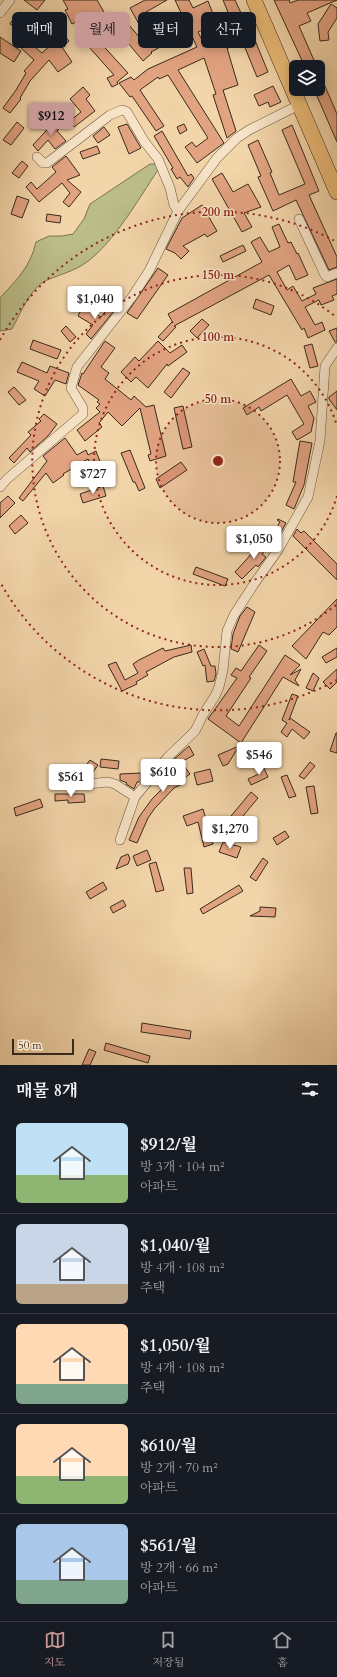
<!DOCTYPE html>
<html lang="ko">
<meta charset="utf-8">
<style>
:root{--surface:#171b24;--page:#242831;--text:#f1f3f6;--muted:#9ea1a6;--line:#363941;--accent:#c59692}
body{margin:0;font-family:Cardo,"Noto Serif KR",serif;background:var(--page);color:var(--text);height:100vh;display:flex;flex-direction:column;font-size:15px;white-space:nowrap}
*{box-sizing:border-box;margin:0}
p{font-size:13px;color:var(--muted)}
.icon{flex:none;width:22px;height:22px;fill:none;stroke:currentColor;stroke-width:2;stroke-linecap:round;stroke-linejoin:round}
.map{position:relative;height:1065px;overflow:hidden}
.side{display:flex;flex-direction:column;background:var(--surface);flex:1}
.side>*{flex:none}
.top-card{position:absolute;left:12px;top:12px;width:313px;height:36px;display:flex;gap:8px}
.fabs{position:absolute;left:289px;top:60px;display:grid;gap:8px}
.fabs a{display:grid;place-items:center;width:36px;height:36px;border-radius:6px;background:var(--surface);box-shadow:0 2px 10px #0003;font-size:20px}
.scale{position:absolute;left:12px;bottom:10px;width:62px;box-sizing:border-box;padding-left:4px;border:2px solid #392a1d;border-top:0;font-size:11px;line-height:14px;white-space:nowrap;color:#392a1d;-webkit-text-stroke:3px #f7e4c8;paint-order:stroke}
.price{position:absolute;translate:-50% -34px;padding:0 9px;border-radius:4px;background:#fff;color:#222;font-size:13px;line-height:26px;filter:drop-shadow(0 1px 2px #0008)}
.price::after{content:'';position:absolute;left:50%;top:24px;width:12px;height:9px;margin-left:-6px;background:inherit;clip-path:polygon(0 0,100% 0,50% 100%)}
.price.active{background:var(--accent);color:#111}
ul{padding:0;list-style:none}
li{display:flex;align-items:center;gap:12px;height:100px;padding:0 16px}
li+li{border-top:1px solid var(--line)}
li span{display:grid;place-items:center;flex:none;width:112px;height:80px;border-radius:6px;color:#555}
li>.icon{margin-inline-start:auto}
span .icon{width:48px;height:48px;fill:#fffc;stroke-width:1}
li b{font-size:17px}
h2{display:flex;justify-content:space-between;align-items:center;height:48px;padding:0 16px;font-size:17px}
.pill{padding:0 14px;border-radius:6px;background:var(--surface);box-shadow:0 2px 10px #0003;font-size:14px;line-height:36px}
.pill.active{background:var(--accent);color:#111}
.menu{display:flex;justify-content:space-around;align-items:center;height:56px;border-top:1px solid var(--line);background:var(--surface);font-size:11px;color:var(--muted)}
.menu a{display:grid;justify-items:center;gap:2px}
.menu .active{color:var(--accent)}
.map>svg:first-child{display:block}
.green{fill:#bbbd88;stroke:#7a7452}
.building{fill:#e2a381;stroke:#392a1d}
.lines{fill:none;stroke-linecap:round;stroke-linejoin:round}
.street-casing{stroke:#685540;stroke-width:10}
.primary-casing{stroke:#392a1d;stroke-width:16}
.street{stroke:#f7e4c8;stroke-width:9}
.primary{stroke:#eaba75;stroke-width:15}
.ring{fill:none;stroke:#8f2418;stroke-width:2;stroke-dasharray:2 4}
.centre{fill:#8f2418;stroke:#f7e4c8;stroke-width:2}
.ring-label{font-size:12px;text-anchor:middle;font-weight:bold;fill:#8f2418;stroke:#f7e4c8;stroke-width:3;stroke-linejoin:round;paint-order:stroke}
</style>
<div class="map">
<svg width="337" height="1065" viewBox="0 0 337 1065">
<rect width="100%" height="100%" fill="#f3d5aa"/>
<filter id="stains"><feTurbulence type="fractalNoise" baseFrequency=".005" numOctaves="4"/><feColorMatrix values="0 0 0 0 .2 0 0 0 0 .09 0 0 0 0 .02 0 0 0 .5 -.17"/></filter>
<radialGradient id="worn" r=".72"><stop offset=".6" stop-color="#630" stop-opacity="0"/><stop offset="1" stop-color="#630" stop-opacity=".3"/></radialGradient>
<path class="green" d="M150 164H162C142 193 119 235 93 257 79 270 64 273 47 280 31 287 20 314 12 329L0 331V298C17 279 30 268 36 242L49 236H62L73 234 84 219 90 204Z"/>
<path class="building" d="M24 0H45L37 10Z
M63 0H97L112 26 97 39 128 73 117 82 118 84 112 87 107 78 114 75 79 36 82 33 76 22 72 24 65 10 68 9Z
M145 0H167L146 12 164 45 151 52 152 53 143 61 110 21 119 13 145 44 149 42 130 8Z
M175 0H189L193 8 208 1 213 14 211 15 215 24 198 32 203 42 220 35 221 37 224 36 229 48H227L238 85 223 90 236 131 227 138 213 95 216 94 204 58 178 70 224 143 197 163 185 147 192 142 196 147 208 138 168 75 159 79 158 77 140 90 164 126 156 131 132 96 130 97 119 83 131 77 134 80 148 69 197 47Z
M223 0H235L241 13 230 17Z
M274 0H289L290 3 298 0H337L307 13 311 21 299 26 317 67H305Z
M331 4 337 8V18L328 32 329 40 320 41 318 24Z
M17 13 27 20 20 30 10 24Z
M248 23 268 72 257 77 237 28Z
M63 34 69 41 62 47 72 62 58 72 49 60 30 81 20 98 21 99 10 113 3 108 16 90 26 73 24 71 34 60 20 47 26 40 42 53Z
M0 37 21 51 14 62 0 53Z
M318 70 337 114V142L314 89H318Z
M273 86 281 102 270 107 268 102 259 106 254 95Z
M83 87 90 95 86 99 95 111 74 127 70 121 81 112 70 99Z
M57 119 62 125 57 131 66 141 55 149 48 140 38 151 33 145Z
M17 122 24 128 11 145 3 140Z
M127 124 141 148 129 154 118 127Z
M184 124 187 130 180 134 177 127Z
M292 125 319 191 309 195 337 257V267L329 270 296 200 273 211 258 177 261 176 248 145 258 140 272 172 270 173 279 195 305 184 282 130Z
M104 127 110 135 98 143 93 136Z
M162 131 188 176 191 174 194 178 188 187 180 177 177 179 171 169 173 168 154 136Z
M97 146 100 153 83 159 80 152Z
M66 156 80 175 67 180 81 192 69 207 63 202 70 193 62 183 39 202 26 187 31 182 37 189 56 172 52 167Z
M22 161 28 166 19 178 12 173Z
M222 173 233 192 248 184 261 207 244 213 252 227 242 232 212 179Z
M17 196 29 200 22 218 11 214Z
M202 205 217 231 207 237 205 234 183 246 189 251 181 259 175 253 166 249 182 218Z
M47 214 61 216 60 223 46 221Z
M279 224 288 243 291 242 297 254 298 253 308 275 296 280 289 265 277 272 287 290 293 286 302 301 316 294 313 288 337 279V294L332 296 334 300 321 305 319 300 305 307 315 325 322 322 325 330 308 338 304 328 302 330 269 275 174 326 176 327 163 341 158 337 172 322 173 323 168 314 262 262 251 242 260 237 269 252 280 247 272 227Z
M243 245 246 251 223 262 220 256Z
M158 268 168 275 137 319 127 313Z
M256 299 274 306 271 315 253 308Z
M83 306 101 317 109 307 114 311 91 339 86 334 93 325 78 316Z
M202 319 209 325 197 338 190 331Z
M66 326 76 337 70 342 61 331Z
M337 328V342H335L329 331Z
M33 340 61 350 57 359 30 349Z
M105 341 115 348 101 367 109 373 105 379 131 400 134 396 146 407 154 405 166 456 150 461 148 455 151 454 140 408 122 426 108 412 99 423 102 427 85 441 77 430 100 412 96 408 100 404 97 402 99 400 78 385 82 373 83 374Z
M158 341 170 353 182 345 187 352 168 366 167 364 148 388 136 377 131 382 121 372 135 357 139 361Z
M312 344 318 366 310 368 304 346Z
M22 362 47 373 50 366 69 373 66 384 55 380 45 396 34 389 39 381 17 372Z
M183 368 190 373 171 398 164 392Z
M291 379 301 396 310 391 316 402 308 406 314 418 311 432 297 440 292 432 304 424 287 395 261 411 259 407 247 415 243 408Z
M14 387 26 400 19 405 8 392Z
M337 391V410L329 399V397Z
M183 406 192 447 183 449 174 408Z
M44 414 57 424 48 436 30 452 27 448 14 463 9 458 31 435 28 432 41 421 39 419Z
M65 438 77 455 86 450 88 455 96 451 102 467 92 470 88 459 63 474 64 475 53 483 46 473 23 501 19 498 47 461 43 456Z
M300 441 312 443 304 485 294 509 286 505 296 482H293Z
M130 450 145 488 139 491 135 482H133L121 453Z
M181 462 187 470 160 488 156 479Z
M103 486 106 496 83 503 80 494Z
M8 496 15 503 0 518V503Z
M21 515 28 523 15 534 9 526Z
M278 519 286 523 281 532 276 529 280 522 277 520Z
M297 529 301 533 304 531 337 564V580L293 536Z
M265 539H267L271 543 262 554 266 557 258 567 256 565 242 579 235 572Z
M196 567 228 579 225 586 193 574Z
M337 599V627L329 635 323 632 306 659 292 646Z
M247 607 255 612 238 652 231 649 233 634 240 616Z
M191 645 192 652 174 657 146 672 148 675 136 682 137 684 122 691 108 665 116 662 125 680 138 673 133 664 139 660 163 648 165 651Z
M259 645 267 651 249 677 251 678 226 716 239 726 285 655 300 665 290 675 301 669 295 680 299 686 283 677 241 743 208 719 237 678 231 675 236 668 241 671Z
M337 648V657L326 663 322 657Z
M204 649 211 666H215L216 674 214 681 207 682 205 665 203 666 197 652Z
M337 669V682L330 689 323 682Z
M313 673 319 678 313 691 306 688Z
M292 694 298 696 289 720 290 718 310 732 304 739 292 729 287 737 281 732 287 723 282 720Z
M336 733H337V753L330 751Z
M189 746 194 755 181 762 190 774 180 781 182 784 174 788 155 808 148 818 137 843 129 840 139 817 152 799 167 784 165 780 180 772 172 761Z
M239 746 228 764 223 766 218 755Z
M256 748 263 763 256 765 250 750Z
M101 759 119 761 118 769 100 767Z
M90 760 98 765 89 778 81 779 78 776Z
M310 762 315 766 304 779 299 776Z
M263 766 268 777 251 785 248 779 259 774 257 769Z
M210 769 213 781 197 785 194 773Z
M141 773V780L139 782H137L134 789 126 784 127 783 120 780V774Z
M287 775 296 796 289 798 281 777Z
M314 786 318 813 311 814 306 787Z
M251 792 258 798 238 822 231 816Z
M55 794H84L85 802 68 803V800L55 801Z
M40 799 43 807 16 816 14 808Z
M203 809 213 844 204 847 198 822 187 826 183 816Z
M285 831 289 837 277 845 273 838Z
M223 842 241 847 237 858 219 852Z
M147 850 151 860 137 866 133 856Z
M128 854 130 859 128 864 116 869 121 857Z
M263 858 268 862 256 881 250 877Z
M156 862 164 890 156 892 149 864Z
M184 868H191L193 893 187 894Z
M103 882 107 889 90 899 86 892Z
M239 885 243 891 203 914 200 909Z
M123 900 126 906 113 913 110 907Z
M260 907 276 908 275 917 250 916 260 911Z
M142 1023 191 1031 190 1039 141 1032Z
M106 1043 150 1056 148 1063 104 1050Z
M89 1049 96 1052 90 1065H82Z"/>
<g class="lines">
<defs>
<path id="street" d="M0 13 10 0
M37 157 43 163H47L110 115 122 110 127 112 144 141 158 159 170 188 174 205 178 211
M299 219 325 275 327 277 337 273
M0 487 7 479 83 414V408L71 388 77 367 132 297 149 271 178 211 217 158 237 138 249 130 299 105
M78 785 108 782 115 784 135 797
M120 840 135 797 168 757 195 731 203 715 215 696 219 687 223 670 227 631 234 615 254 584 278 550 308 497 320 441 325 366 337 348"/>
<path id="primary" d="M254 0 337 192"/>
</defs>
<use href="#street" class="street-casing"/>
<use href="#primary" class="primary-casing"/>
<use href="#street" class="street"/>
<use href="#primary" class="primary"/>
</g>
<circle cx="218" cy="461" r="62" fill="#8f2418" fill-opacity=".12"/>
<g class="ring">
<circle cx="218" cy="461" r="62"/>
<path d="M337 496A124 124 0 1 1 337 426"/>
<path d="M336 605A186 186 0 1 1 336 317"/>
<path d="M337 680A249 249 0 0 1 0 582M0 340A249 249 0 0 1 337 242"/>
</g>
<circle cx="218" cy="461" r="6" class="centre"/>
<g class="ring-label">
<text x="218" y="216">200 m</text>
<text x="218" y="279">150 m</text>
<text x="218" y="341">100 m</text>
<text x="218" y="403">50 m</text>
</g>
<rect width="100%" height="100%" filter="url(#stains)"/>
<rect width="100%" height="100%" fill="url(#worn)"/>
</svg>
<div class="fabs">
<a><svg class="icon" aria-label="layers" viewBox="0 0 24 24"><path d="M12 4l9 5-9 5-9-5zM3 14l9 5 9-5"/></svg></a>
</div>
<div class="scale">50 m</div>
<b class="price active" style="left:51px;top:137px">$912</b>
<b class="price" style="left:95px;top:320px">$1,040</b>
<b class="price" style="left:93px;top:495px">$727</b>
<b class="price" style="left:254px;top:560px">$1,050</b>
<b class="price" style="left:259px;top:776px">$546</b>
<b class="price" style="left:163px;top:793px">$610</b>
<b class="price" style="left:71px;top:798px">$561</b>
<b class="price" style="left:230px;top:850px">$1,270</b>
<div class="top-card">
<a class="pill">매매</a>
<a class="pill active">월세</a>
<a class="pill">필터</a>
<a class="pill">신규</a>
</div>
</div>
<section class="side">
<h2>매물 8개<svg class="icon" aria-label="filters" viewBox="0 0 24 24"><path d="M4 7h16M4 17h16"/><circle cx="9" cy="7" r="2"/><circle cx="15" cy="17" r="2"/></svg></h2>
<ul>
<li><span style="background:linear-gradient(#bfe0f5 65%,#8fb573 0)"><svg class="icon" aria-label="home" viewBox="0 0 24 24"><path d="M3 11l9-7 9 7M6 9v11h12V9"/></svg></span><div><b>$912/월</b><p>방 3개 · 104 m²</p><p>아파트</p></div></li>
<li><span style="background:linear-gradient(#c9d6e8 75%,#b9a48a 0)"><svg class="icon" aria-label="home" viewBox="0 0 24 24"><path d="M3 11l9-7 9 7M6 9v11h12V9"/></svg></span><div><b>$1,040/월</b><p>방 4개 · 108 m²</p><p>주택</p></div></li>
<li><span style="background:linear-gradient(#ffd9b3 75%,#7fa58c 0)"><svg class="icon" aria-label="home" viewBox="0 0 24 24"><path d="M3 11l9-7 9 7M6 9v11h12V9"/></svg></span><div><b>$1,050/월</b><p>방 4개 · 108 m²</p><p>주택</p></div></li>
<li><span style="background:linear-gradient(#ffd9b3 65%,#8fb573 0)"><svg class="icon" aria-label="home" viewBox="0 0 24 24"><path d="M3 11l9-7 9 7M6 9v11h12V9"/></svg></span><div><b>$610/월</b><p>방 2개 · 70 m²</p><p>아파트</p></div></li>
<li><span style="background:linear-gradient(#a9c7e8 70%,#7fa58c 0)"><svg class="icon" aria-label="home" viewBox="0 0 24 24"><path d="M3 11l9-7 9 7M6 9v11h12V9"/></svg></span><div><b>$561/월</b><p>방 2개 · 66 m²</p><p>아파트</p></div></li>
</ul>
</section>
<nav class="menu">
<a class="active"><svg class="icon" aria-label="map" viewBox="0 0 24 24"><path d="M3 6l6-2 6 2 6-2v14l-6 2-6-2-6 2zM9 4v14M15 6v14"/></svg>지도</a>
<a><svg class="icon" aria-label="saved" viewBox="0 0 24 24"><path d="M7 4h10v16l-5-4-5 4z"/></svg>저장됨</a>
<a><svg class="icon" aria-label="home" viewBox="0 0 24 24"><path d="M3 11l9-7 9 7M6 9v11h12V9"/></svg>홈</a>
</nav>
